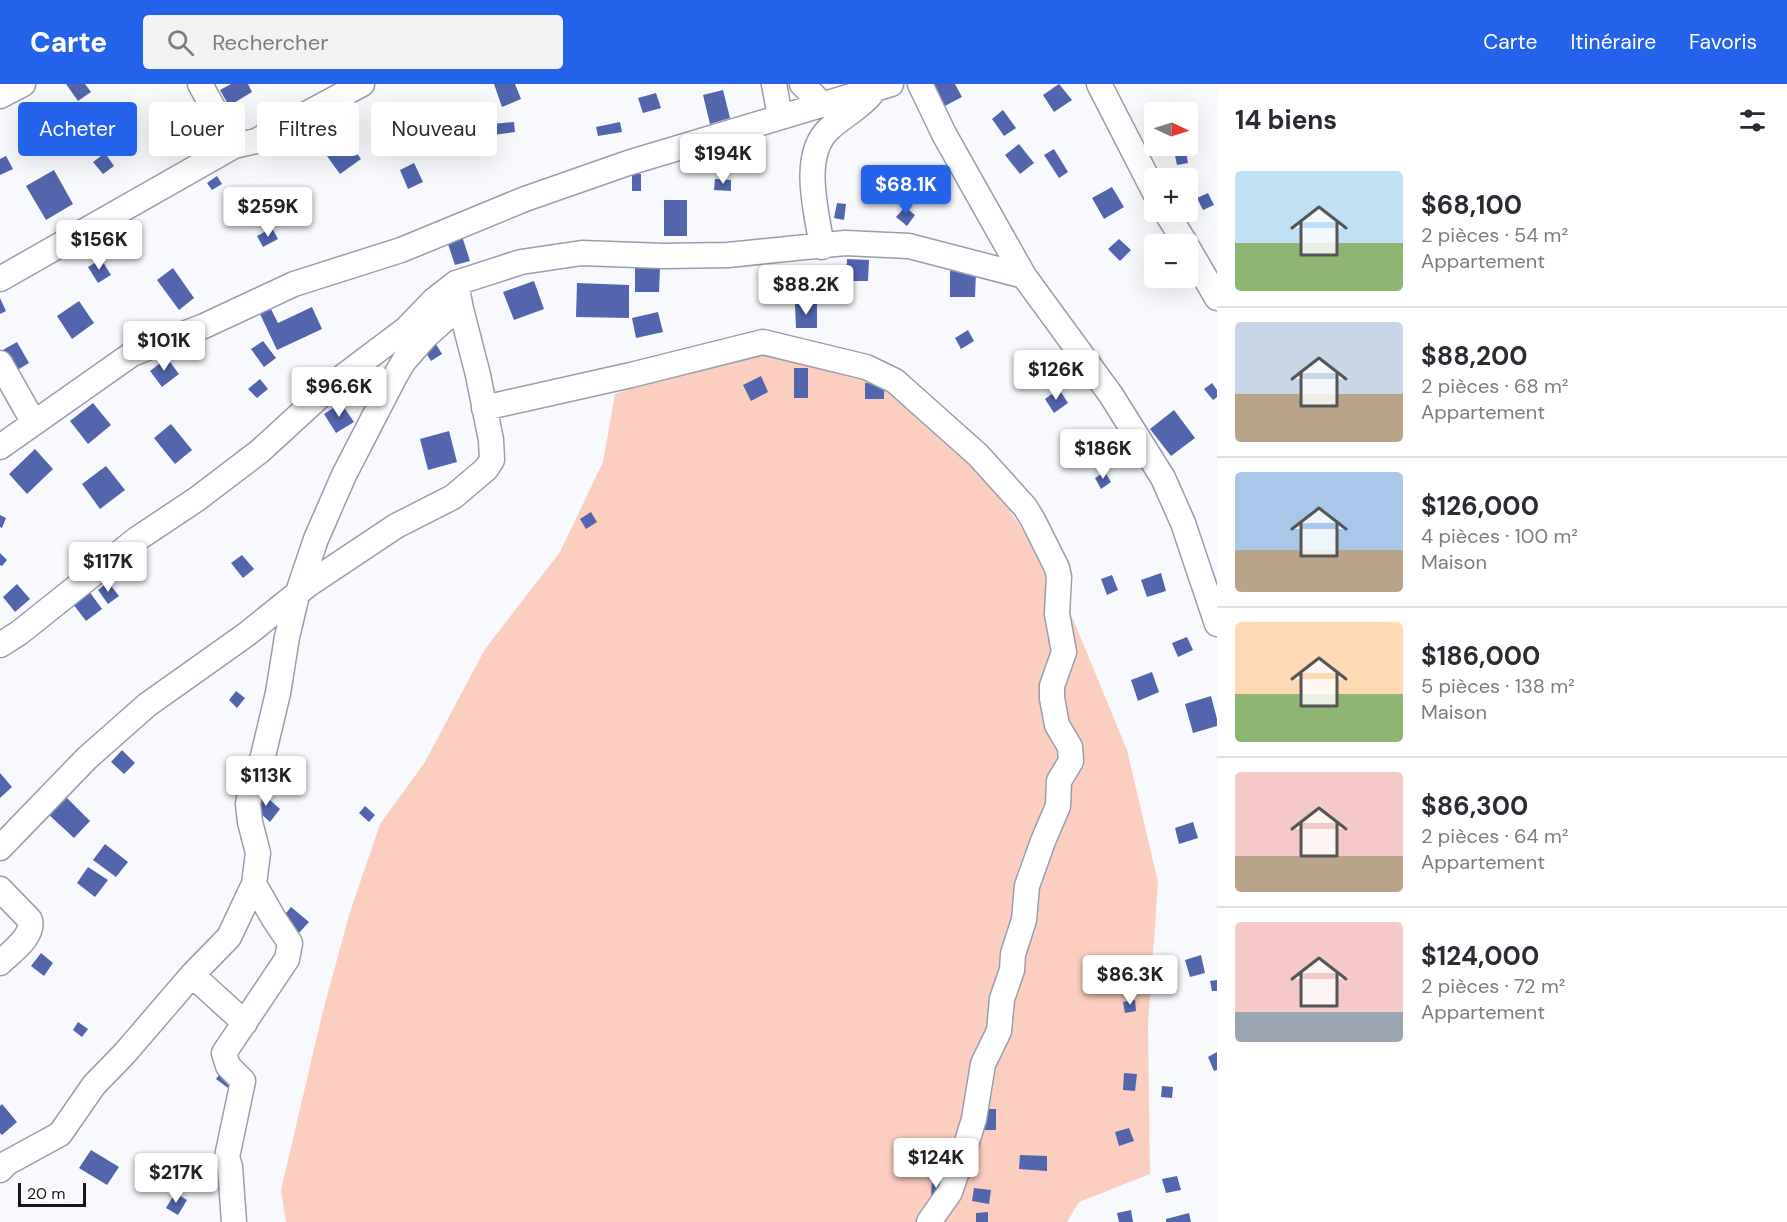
<!DOCTYPE html>
<html lang="fr">
<meta charset="utf-8">
<style>
:root{--surface:#fff;--page:#f2f2f3;--text:#2b2b33;--muted:#7c7c81;--line:#e1e1e2;--accent:#2563eb}
body{margin:0;font-family:"DM Sans",sans-serif;background:var(--page);color:var(--text);height:100vh;display:flex;flex-direction:column;font-size:22px;white-space:nowrap}
*{box-sizing:border-box;margin:0}
p{font-size:20px;color:var(--muted)}
.icon{flex:none;width:33px;height:33px;fill:none;stroke:currentColor;stroke-width:2;stroke-linecap:round;stroke-linejoin:round}
.map{position:relative;flex:1;overflow:hidden}
.details{display:flex;flex-direction:column;background:var(--surface);width:570px}
.details>*{flex:none}
.hud{position:absolute;left:18px;top:18px;width:570px;height:54px;display:flex;gap:12px}
.needle{width:39px;rotate:94deg}
.buttons{position:absolute;left:1144px;top:18px;display:grid;gap:12px}
.buttons a{display:grid;place-items:center;width:54px;height:54px;border-radius:6px;background:var(--surface);box-shadow:0 6px 24px #0002;font-size:30px}
.scale{position:absolute;left:18px;bottom:15px;width:68px;box-sizing:border-box;padding-left:6px;border:3px solid #15171d;border-top:0;font-size:16px;line-height:21px;white-space:nowrap;color:#15171d;-webkit-text-stroke:4px #fff;paint-order:stroke}
.price{position:absolute;translate:-50% -51px;padding:0 14px;border-radius:6px;background:#fff;color:#222;font-size:20px;line-height:39px;filter:drop-shadow(0 2px 3px #0008)}
.price::after{content:'';position:absolute;left:50%;top:36px;width:18px;height:14px;margin-left:-9px;background:inherit;clip-path:polygon(0 0,100% 0,50% 100%)}
.price.current{background:var(--accent);color:#fff}
ul{padding:0;list-style:none}
li{display:flex;align-items:center;gap:18px;height:150px;padding:0 18px}
li+li{border-top:2px solid var(--line)}
li span{display:grid;place-items:center;flex:none;width:168px;height:120px;border-radius:6px;color:#555}
li>.icon{margin-inline-start:auto}
span .icon{width:72px;height:72px;fill:#fffc;stroke-width:1}
li b{font-size:26px}
h2{display:flex;justify-content:space-between;align-items:center;height:72px;padding:0 18px;font-size:26px}
.tag{padding:0 21px;border-radius:6px;background:var(--surface);box-shadow:0 6px 24px #0002;font-size:21px;line-height:54px}
.tag.current{background:var(--accent);color:#fff}
header{display:flex;align-items:center;gap:36px;box-sizing:border-box;height:84px;padding:0 30px;background:var(--accent);color:#fff}
header strong{font-size:28px}
nav{display:flex;gap:33px;margin-inline-start:auto;font-size:21px}
.search{width:420px;height:54px;background:var(--page);display:flex;align-items:center;gap:15px;box-sizing:border-box;padding:0 21px;border-radius:6px;color:var(--muted);font-size:22px}
main{display:flex;flex:1;min-height:0}
.map>svg:first-child{display:block}
.green{fill:#fccebf}
.building{fill:#5265ad}
.lines{fill:none;stroke-linecap:round;stroke-linejoin:round}
.minor-casing{stroke:#999eae;stroke-width:27}
.minor{stroke:#fff;stroke-width:24}
</style>
<header>
<strong>Carte</strong>
<div class="search"><svg class="icon" aria-label="search" viewBox="0 0 24 24"><circle cx="10" cy="10" r="6"/><path d="M15 15l6 6"/></svg>Rechercher</div>
<nav><a>Carte</a><a>Itinéraire</a><a>Favoris</a></nav>
</header>
<main>
<div class="map">
<svg width="1217" height="1138" viewBox="0 0 1217 1138">
<rect width="100%" height="100%" fill="#f8f9fc"/>
<path class="green" d="M776 264 918 311 967 363 1058 499 1127 666 1158 798 1148 940 1150 1090 1079 1118 1067 1138H286L281 1106 322 931 349 831 380 740 425 678 485 565 560 468 603 378 615 310 657 296Z"/>
<path class="building" d="M66 0H85L91 8 78 17Z
M231 0H248L252 8 229 22 220 6Z
M494 0H515L521 15 502 23Z
M927 0H955L962 13 941 24Z
M1059 0 1072 16 1054 28 1043 11Z
M723 6 730 34 710 40 703 11Z
M656 9 661 24 643 29 638 14Z
M175 20 181 30 173 35 167 25Z
M442 24 450 38 426 52 418 37Z
M1003 26 1016 44 1004 52 992 35Z
M514 38 515 48 493 51 492 40Z
M620 38 622 48 598 52 596 43Z
M345 53 361 75 340 90 324 68Z
M1019 60 1034 79 1020 90 1005 71Z
M1173 62H1185L1188 79 1177 81Z
M1054 65 1068 88 1059 94 1044 71Z
M105 69 114 82 103 90 93 78Z
M6 72 13 85 0 91V75Z
M414 79 423 98 408 105 400 86Z
M54 86 73 120 46 136 26 102Z
M632 90H641V107H632Z
M217 92 222 100 212 106 207 99Z
M715 95 731 96V107L714 106Z
M1112 103 1124 123 1104 135 1092 114Z
M1208 109 1214 121 1203 126 1197 114Z
M664 116H687V152H664Z
M837 119 846 120 844 136 834 134Z
M905 123 915 131 907 142 896 133Z
M272 144 278 155 263 163 257 152Z
M462 152 470 177 455 181 447 157Z
M1119 155 1131 166 1120 177 1108 165Z
M101 175 111 191 98 199 88 183Z
M847 175 869 176 868 197H846Z
M173 184 194 214 179 226 157 196Z
M635 184H660L659 208H635Z
M950 187 976 188 975 213H950Z
M534 197 544 225 514 236 503 208Z
M577 199 629 201V234L576 233Z
M0 214 6 227 0 230Z
M79 217 94 239 72 255 57 232Z
M795 220H817V244H796Z
M312 223 322 245 277 266 260 230 271 225 278 239Z
M658 228 663 248 636 254 632 234Z
M968 246 974 257 961 265 955 254Z
M263 257 276 274 264 283 251 265Z
M434 257 442 270 431 277 423 264Z
M17 258 29 279 14 288 1 267Z
M167 274 179 290 162 303 150 287Z
M794 284H808V314H794Z
M761 292 768 308 751 317 743 301Z
M260 295 268 305 257 314 248 305Z
M865 299 884 300V315H865Z
M1212 299 1217 306V313L1213 316 1204 305Z
M1059 305 1068 319 1054 329 1045 315Z
M93 319 111 341 88 360 70 337Z
M341 319 354 338 336 349 324 330Z
M1174 326 1195 354 1171 372 1150 345Z
M171 340 192 366 175 380 154 354Z
M449 347 457 378 428 386 420 355Z
M35 365 53 385 27 410 9 390Z
M106 382 125 406 100 425 82 400Z
M1105 388 1111 398 1101 405 1095 394Z
M591 428 597 438 586 445 580 435Z
M0 431 6 434 2 444 0 443Z
M0 469 7 476 2 482 0 481Z
M242 471 254 485 243 494 231 479Z
M1161 489 1166 507 1147 513 1141 496Z
M1112 491 1118 506 1107 511 1101 495Z
M108 498 119 512 108 520 98 506Z
M17 500 30 515 15 528 3 513Z
M89 507 102 525 86 537 73 520Z
M1187 553 1193 566 1178 573 1172 559Z
M1152 588 1159 608 1138 617 1131 596Z
M236 607 245 614 237 624 229 616Z
M1211 612 1217 635V642L1193 649 1185 620Z
M122 666 135 679 124 690 111 678Z
M0 689 12 703 0 714Z
M262 709 280 725 270 738 251 721Z
M64 711 90 737 74 754 47 729Z
M365 722 375 731 369 738 359 729Z
M1193 738 1198 754 1179 760 1175 744Z
M105 760 128 778 116 793 93 776Z
M88 783 108 796 95 813 77 799Z
M291 823 309 838 298 850 281 835Z
M41 869 53 879 44 892 31 882Z
M1201 871 1205 889 1190 893 1185 876Z
M1217 896V907H1212L1210 897Z
M1135 916 1136 927 1125 929 1123 918Z
M78 938 88 945 82 953 73 946Z
M1217 968V986L1214 987 1208 973Z
M224 984 232 1007 216 995Z
M1124 989 1137 990 1135 1007 1123 1006Z
M1162 1002 1173 1003 1172 1014 1161 1013Z
M2 1020 17 1038 2 1051 0 1049V1022Z
M983 1025H996V1046H983Z
M1129 1044 1134 1057 1119 1062 1115 1048Z
M91 1066 119 1083 107 1101 79 1084Z
M1020 1071 1047 1072V1087L1019 1085Z
M1177 1092 1181 1106 1166 1109 1162 1095Z
M932 1096H942L941 1114H931Z
M974 1104 991 1106 989 1120 972 1117Z
M175 1109 187 1116 178 1131 166 1124Z
M1131 1126 1133 1138H1119L1117 1129Z
M988 1128V1138H976V1129Z
M1189 1129 1191 1138H1166V1135Z"/>
<g class="lines">
<defs>
<path id="minor" d="M200 0 234 62
M774 0 780 32
M802 0 823 21
M920 0 944 50 1024 192 1111 311 1163 394 1183 439 1217 540
M1099 0 1155 109
M0 12 23 0
M1166 128 1186 160
M822 163C817 129 800 72 829 45 843 32 860 24 872 9
M1188 164 1217 214
M0 195 234 62 256 57 362 0
M0 279 34 339
M484 324 631 291 763 258 866 283 895 297 978 371 1025 423 1033 436 1057 484 1059 493 1057 530 1064 568 1052 602V614L1057 641 1070 663 1071 677 1059 697 1058 722 1043 757 1027 802 1024 836 1013 870 1012 886 1002 915 999 947 983 980 974 1035 967 1058 950 1108 929 1138
M0 363 132 270 204 242 294 200 401 166 525 115 628 79 891 0
M0 561 19 549 137 455 197 415 260 367 333 300 406 245 433 217 456 199 521 178 582 169 664 172 728 171 845 159 909 162 1024 192
M0 764 87 674 147 621 247 550 309 500 396 442 453 413 486 385 492 376 491 356 478 291 461 225
M0 805 30 836C34 853 11 868 0 879
M192 891 245 939
M0 1086 7 1079 60 1050 94 1001 125 969 192 891 229 853 254 800
M234 1138 230 1083 227 1073 243 997 228 982 224 969 287 875 290 859 274 835 254 800 258 769 250 738 248 720 250 709 263 672 278 609 287 553 297 511 316 455 344 391 394 294 404 277 425 253 444 236 461 225 456 199"/>
</defs>
<use href="#minor" class="minor-casing"/>
<use href="#minor" class="minor"/>
</g>
</svg>
<div class="buttons">
<a><svg class="needle" viewBox="-14 -14 28 28"><path d="M0-13l5 13h-10z" fill="#e53935"/><path d="M0 13l5-13h-10z" fill="#7c7c81"/></svg></a>
<a>+</a>
<a>−</a>
</div>
<div class="scale">20 m</div>
<b class="price" style="left:723px;top:101px">$194K</b>
<b class="price current" style="left:906px;top:132px">$68.1K</b>
<b class="price" style="left:268px;top:154px">$259K</b>
<b class="price" style="left:99px;top:187px">$156K</b>
<b class="price" style="left:806px;top:232px">$88.2K</b>
<b class="price" style="left:164px;top:288px">$101K</b>
<b class="price" style="left:1056px;top:317px">$126K</b>
<b class="price" style="left:339px;top:334px">$96.6K</b>
<b class="price" style="left:1103px;top:396px">$186K</b>
<b class="price" style="left:108px;top:509px">$117K</b>
<b class="price" style="left:266px;top:723px">$113K</b>
<b class="price" style="left:1130px;top:922px">$86.3K</b>
<b class="price" style="left:936px;top:1105px">$124K</b>
<b class="price" style="left:176px;top:1120px">$217K</b>
<div class="hud">
<a class="tag current">Acheter</a>
<a class="tag">Louer</a>
<a class="tag">Filtres</a>
<a class="tag">Nouveau</a>
</div>
</div>
<section class="details">
<h2>14 biens<svg class="icon" aria-label="filters" viewBox="0 0 24 24"><path d="M4 7h16M4 17h16"/><circle cx="9" cy="7" r="2"/><circle cx="15" cy="17" r="2"/></svg></h2>
<ul>
<li><span style="background:linear-gradient(#bfe0f5 60%,#8fb573 0)"><svg class="icon" aria-label="home" viewBox="0 0 24 24"><path d="M3 11l9-7 9 7M6 9v11h12V9"/></svg></span><div><b>$68,100</b><p>2 pièces · 54 m²</p><p>Appartement</p></div></li>
<li><span style="background:linear-gradient(#c9d6e8 60%,#b9a48a 0)"><svg class="icon" aria-label="home" viewBox="0 0 24 24"><path d="M3 11l9-7 9 7M6 9v11h12V9"/></svg></span><div><b>$88,200</b><p>2 pièces · 68 m²</p><p>Appartement</p></div></li>
<li><span style="background:linear-gradient(#a9c7e8 65%,#b9a48a 0)"><svg class="icon" aria-label="home" viewBox="0 0 24 24"><path d="M3 11l9-7 9 7M6 9v11h12V9"/></svg></span><div><b>$126,000</b><p>4 pièces · 100 m²</p><p>Maison</p></div></li>
<li><span style="background:linear-gradient(#ffd9b3 60%,#8fb573 0)"><svg class="icon" aria-label="home" viewBox="0 0 24 24"><path d="M3 11l9-7 9 7M6 9v11h12V9"/></svg></span><div><b>$186,000</b><p>5 pièces · 138 m²</p><p>Maison</p></div></li>
<li><span style="background:linear-gradient(#f6c9c9 70%,#b9a48a 0)"><svg class="icon" aria-label="home" viewBox="0 0 24 24"><path d="M3 11l9-7 9 7M6 9v11h12V9"/></svg></span><div><b>$86,300</b><p>2 pièces · 64 m²</p><p>Appartement</p></div></li>
<li><span style="background:linear-gradient(#f6c9c9 75%,#9aa5b1 0)"><svg class="icon" aria-label="home" viewBox="0 0 24 24"><path d="M3 11l9-7 9 7M6 9v11h12V9"/></svg></span><div><b>$124,000</b><p>2 pièces · 72 m²</p><p>Appartement</p></div></li>
</ul>
</section>
</main>
